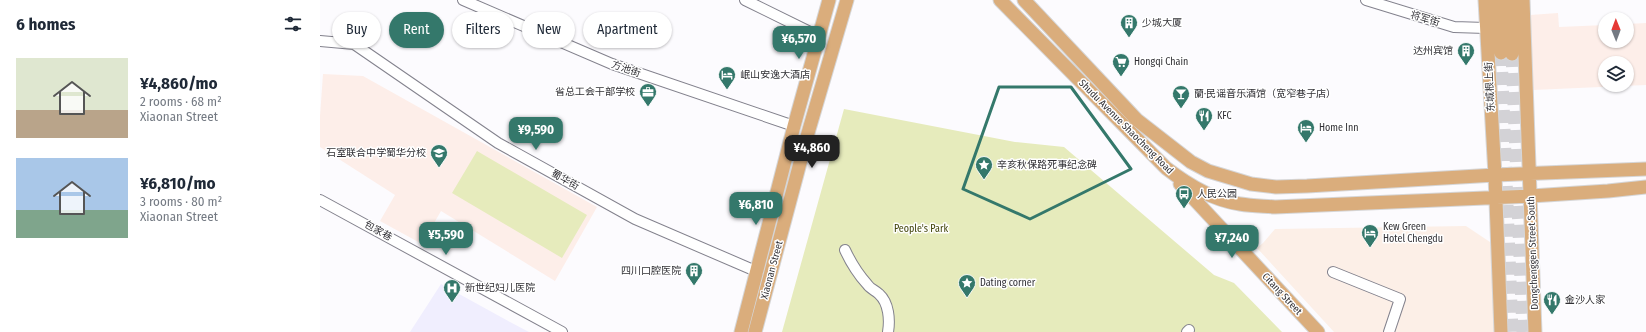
<!DOCTYPE html>
<meta charset="utf-8">
<style>
:root{--surface:#fff;--page:#f2f2f3;--text:#1f2937;--muted:#747a83;--accent:#34786b}
body{margin:0;font-family:"Fira Sans Condensed","Noto Sans SC",sans-serif;background:var(--page);color:var(--text);height:100vh;display:flex;flex-direction:column;font-size:15px;white-space:nowrap}
*{box-sizing:border-box;margin:0}
p{font-size:13px;color:var(--muted)}
.icon{flex:none;width:22px;height:22px;fill:none;stroke:currentColor;stroke-width:2;stroke-linecap:round;stroke-linejoin:round}
.map{position:relative;flex:1;overflow:hidden}
.details{display:flex;flex-direction:column;background:var(--surface);width:320px}
.details>*{flex:none}
.banner{position:absolute;left:12px;top:12px;width:380px;height:36px;display:flex;gap:8px}
.needle{width:26px;rotate:359deg}
.fabs{position:absolute;left:1278px;top:12px;display:grid;gap:8px}
.fabs a{display:grid;place-items:center;width:36px;height:36px;border-radius:50%;background:var(--surface);box-shadow:0 1px 3px #0004;font-size:20px}
.price{position:absolute;translate:-50% -34px;padding:0 9px;border-radius:8px;background:var(--accent);color:#fff;font-size:13px;line-height:26px;filter:drop-shadow(0 1px 2px #0008)}
.price::after{content:'';position:absolute;left:50%;top:24px;width:12px;height:9px;margin-left:-6px;background:inherit;clip-path:polygon(0 0,100% 0,50% 100%)}
.price.current{background:#222;color:#fff}
ul{padding:0;list-style:none}
li{display:flex;align-items:center;gap:12px;height:100px;padding:0 16px}
li span{display:grid;place-items:center;flex:none;width:112px;height:80px;border-radius:0px;color:#555}
li>.icon{margin-inline-start:auto}
span .icon{width:48px;height:48px;fill:#fffc;stroke-width:1}
li b{font-size:17px}
h2{display:flex;justify-content:space-between;align-items:center;height:48px;padding:0 16px;font-size:17px}
.pill{padding:0 14px;border-radius:18px;background:var(--surface);box-shadow:0 1px 3px #0004;font-size:14px;line-height:36px}
.pill.current{background:var(--accent);color:#fff}
main{display:flex;flex:1;min-height:0}
.map>svg:first-child{display:block}
.commercial{fill:#fcefe7}
.built{fill:#f0eefe}
.education{fill:#fdeee9;fill-rule:evenodd}
.green{fill:#e6ebbc}
.lines{fill:none;stroke-linecap:round;stroke-linejoin:round}
.major-tunnel{stroke:#d3d2d6;stroke-width:13;stroke-dasharray:13 6;stroke-linecap:butt}
.minor-casing{stroke:#83828d;stroke-width:12}
.major-casing{stroke:#d6d6d7;stroke-width:15}
.minor{stroke:#fff;stroke-width:10}
.major{stroke:#daad7c;stroke-width:13}
.marked{fill:none;stroke:#34786b;stroke-width:3;stroke-linejoin:round}
.labels{text-anchor:middle;dominant-baseline:central;stroke-width:3;stroke-linejoin:round;paint-order:stroke}
.street-label{font-size:10px;fill:#313035;stroke:#fff}
.poi-label{font-size:10px;fill:#313035;stroke:#fff;text-anchor:start}
.park-label{font-size:10px;fill:#404308;stroke:#fff}
</style>
<main>
<section class="details">
<h2>6 homes<svg class="icon" aria-label="filters" viewBox="0 0 24 24"><path d="M4 7h16M4 17h16"/><circle cx="9" cy="7" r="2"/><circle cx="15" cy="17" r="2"/></svg></h2>
<ul>
<li><span style="background:linear-gradient(#dfe7d0 65%,#b9a48a 0)"><svg class="icon" aria-label="home" viewBox="0 0 24 24"><path d="M3 11l9-7 9 7M6 9v11h12V9"/></svg></span><div><b>¥4,860/mo</b><p>2 rooms · 68 m²</p><p>Xiaonan Street</p></div></li>
<li><span style="background:linear-gradient(#a9c7e8 65%,#7fa58c 0)"><svg class="icon" aria-label="home" viewBox="0 0 24 24"><path d="M3 11l9-7 9 7M6 9v11h12V9"/></svg></span><div><b>¥6,810/mo</b><p>3 rooms · 80 m²</p><p>Xiaonan Street</p></div></li>
</ul>
</section>
<div class="map">
<svg width="1326" height="332" viewBox="0 0 1326 332">
<rect width="100%" height="100%" fill="#fcfbfe"/>
<path class="commercial" d="M1146 226 1173 244 1176 332H1014L937 248 943 243 955 229Z"/>
<path class="built" d="M121 284 190 322 209 332H90Z"/>
<path class="education" d="M1238 13 1239 27 1285 25V41H1307V24L1326 23V85L1213 90 1210 15ZM1285 63H1307V85H1285Z
M3 74 43 76 277 207 235 281 121 211 102 244 60 221 75 195 0 147V116Z"/>
<path class="green" d="M524 109 695 142 744 147 894 275 914 283 962 332H462Z
M157 151 267 215 242 258 132 193Z"/>
<g class="lines">
<path class="major-tunnel" d="M1181 53 1192 332
M1192 54 1203 332"/>
<defs>
<path id="minor" d="M143 0 292 64 474 126
M425 0 498 36
M1046 0 1134 27 1166 28
M0 41 34 44 178 143 315 219 438 272
M0 200 242 332
M525 250C531 263 537 273 547 284 550 289 555 290 559 294 569 303 570 320 568 332
M1013 272 1080 299 1069 332
M867 332 869 330"/>
<path id="major" d="M680 0 846 168C868 185 892 200 920 204 932 206 943 206 955 207L1211 196 1288 191 1326 187
M704 0 817 120 871 162 888 171 931 184 956 187 987 186 1175 175 1326 169
M1165 0 1175 175 1181 332
M1178 0 1181 53
M1190 0 1192 54
M1203 0 1215 332
M860 184 998 332
M421 332 474 126 509 0
M435 332 488 133 527 0"/>
</defs>
<use href="#minor" class="minor-casing"/>
<use href="#major" class="major-casing"/>
<use href="#minor" class="minor"/>
<use href="#major" class="major"/>
</g>
<path class="marked" d="M679 87H751L811 169 710 219 643 189Z"/>
<defs>
<symbol id="building-pin" viewBox="-11 -11 22 30"><path d="M0 17L-7.5 6A9.5 9.5 0 1 1 7.5 6Z" fill="#34786b" stroke="#fff"/><path d="M-4-6H4V6H1V3H-1V6H-4ZM-2.5-4.3h1.7v1.8h-1.7ZM.8-4.3h1.7v1.8H.8ZM-2.5-1h1.7V.8h-1.7ZM.8-1h1.7V.8H.8Z" fill="#fff"/></symbol>
<symbol id="supermarket-pin" viewBox="-11 -11 22 30"><path d="M0 17L-7.5 6A9.5 9.5 0 1 1 7.5 6Z" fill="#34786b" stroke="#fff"/><path d="M-6-5.5h2.5l.6 2H6L4.5 2H-2.5L-4.4-4H-6ZM-1.5 3.2a1.3 1.3 0 1 0 .1 0ZM3 3.2a1.3 1.3 0 1 0 .1 0Z" fill="#fff"/></symbol>
<symbol id="hotel-pin" viewBox="-11 -11 22 30"><path d="M0 17L-7.5 6A9.5 9.5 0 1 1 7.5 6Z" fill="#34786b" stroke="#fff"/><path d="M-6-4.5h1.5V1H6V5H4.5V3h-9V5H-6ZM-4 0a1.8 1.8 0 1 1 3.6 0ZM.5 0V-2.5h3Q6-2.5 6 0Z" fill="#fff"/></symbol>
<symbol id="office-pin" viewBox="-11 -11 22 30"><path d="M0 17L-7.5 6A9.5 9.5 0 1 1 7.5 6Z" fill="#34786b" stroke="#fff"/><path d="M-6-3h4V-5.5h4V-3h4V5H-6ZM-1-4.5V-3h2v-1.5ZM-6 0V1H6V0Z" fill="#fff"/></symbol>
<symbol id="bar-pin" viewBox="-11 -11 22 30"><path d="M0 17L-7.5 6A9.5 9.5 0 1 1 7.5 6Z" fill="#34786b" stroke="#fff"/><path d="M-6-5H6L.8 .8V4.5H3.5V6h-7V4.5H-.8V.8Z" fill="#fff"/></symbol>
<symbol id="restaurant-pin" viewBox="-11 -11 22 30"><path d="M0 17L-7.5 6A9.5 9.5 0 1 1 7.5 6Z" fill="#34786b" stroke="#fff"/><path d="M-5-6h1v4h1v-4h1v4h1v-4h1v5L-1.5 .5V6h-2V.5L-5-1ZM5-6V6H3V1.5H1.5Q1.5-4 5-6Z" fill="#fff"/></symbol>
<symbol id="school-pin" viewBox="-11 -11 22 30"><path d="M0 17L-7.5 6A9.5 9.5 0 1 1 7.5 6Z" fill="#34786b" stroke="#fff"/><path d="M0-5L7-2L0 1L-7-2ZM-4 1L0 2.5L4 1V4Q0 6-4 4Z" fill="#fff"/></symbol>
<symbol id="sight-pin" viewBox="-11 -11 22 30"><path d="M0 17L-7.5 6A9.5 9.5 0 1 1 7.5 6Z" fill="#34786b" stroke="#fff"/><path d="M0-6L1.8-2.2L6-1.7L2.9 1.2L3.7 5.4L0 3.3L-3.7 5.4L-2.9 1.2L-6-1.7L-1.8-2.2Z" fill="#fff"/></symbol>
<symbol id="bus-pin" viewBox="-11 -11 22 30"><path d="M0 17L-7.5 6A9.5 9.5 0 1 1 7.5 6Z" fill="#34786b" stroke="#fff"/><path d="M-5-6H5V4H4V6H2V4H-2V6H-4V4H-5ZM-3.5-4V0h7V-4ZM-3.5 1.2v1.5H-2V1.2ZM2 1.2v1.5H3.5V1.2Z" fill="#fff"/></symbol>
<symbol id="hospital-pin" viewBox="-11 -11 22 30"><path d="M0 17L-7.5 6A9.5 9.5 0 1 1 7.5 6Z" fill="#34786b" stroke="#fff"/><path d="M-5-5h3v3.5h4V-5h3V5h-3V1.5h-4V5h-3Z" fill="#fff"/></symbol>
</defs>
<g fill-rule="evenodd">
<use href="#building-pin" x="799" y="13" width="20" height="27"/>
<use href="#building-pin" x="1136" y="41" width="20" height="27"/>
<use href="#supermarket-pin" x="791" y="52" width="20" height="27"/>
<use href="#hotel-pin" x="397" y="65" width="20" height="27"/>
<use href="#office-pin" x="318" y="82" width="20" height="27"/>
<use href="#bar-pin" x="851" y="84" width="20" height="27"/>
<use href="#restaurant-pin" x="874" y="106" width="20" height="27"/>
<use href="#hotel-pin" x="976" y="118" width="20" height="27"/>
<use href="#school-pin" x="109" y="143" width="20" height="27"/>
<use href="#sight-pin" x="654" y="155" width="20" height="27"/>
<use href="#bus-pin" x="854" y="184" width="20" height="27"/>
<use href="#hotel-pin" x="1040" y="223" width="20" height="27"/>
<use href="#building-pin" x="364" y="261" width="20" height="27"/>
<use href="#sight-pin" x="637" y="273" width="20" height="27"/>
<use href="#hospital-pin" x="122" y="278" width="20" height="27"/>
<use href="#restaurant-pin" x="1222" y="290" width="20" height="27"/>
</g>
<g class="labels">
<g class="street-label">
<text transform="translate(1105 19) rotate(17)">将军街</text>
<text transform="translate(306 69) rotate(19)">方池街</text>
<text transform="translate(1170 87) rotate(-93)">东城根上街</text>
<text transform="translate(806 127) rotate(45)">Shudu Avenue Shaocheng Road</text>
<text transform="translate(245 180) rotate(29)">蜀华街</text>
<text transform="translate(58 231) rotate(29)">包家巷</text>
<text transform="translate(1213 253) rotate(-92)">Dongchenggen Street South</text>
<text transform="translate(452 270) rotate(-75)">Xiaonan Street</text>
<text transform="translate(962 294) rotate(47)">Citang Street</text>
</g>
<g class="poi-label">
<text x="822" y="23">少城大厦</text>
<text x="1133" y="51" text-anchor="end">达州宾馆</text>
<text x="814" y="62">Hongqi Chain</text>
<text x="420" y="75">岷山安逸大酒店</text>
<text x="315" y="92" text-anchor="end">省总工会干部学校</text>
<text x="874" y="94">蘭·民谣音乐酒馆（宽窄巷子店）</text>
<text x="897" y="116">KFC</text>
<text x="999" y="128">Home Inn</text>
<text x="106" y="153" text-anchor="end">石室联合中学蜀华分校</text>
<text x="677" y="165">辛亥秋保路死事纪念碑</text>
<text x="877" y="194">人民公园</text>
<text x="1063" y="227">Kew Green<tspan x="1063" dy="12">Hotel Chengdu</tspan></text>
<text x="361" y="271" text-anchor="end">四川口腔医院</text>
<text x="660" y="283">Dating corner</text>
<text x="145" y="288">新世纪妇儿医院</text>
<text x="1245" y="300">金沙人家</text>
</g>
<g class="park-label">
<text x="601" y="229">People's Park</text>
</g>
</g>
</svg>
<div class="fabs">
<a><svg class="needle" viewBox="-14 -14 28 28"><path d="M0-13l5 13h-10z" fill="#e53935"/><path d="M0 13l5-13h-10z" fill="#747a83"/></svg></a>
<a><svg class="icon" aria-label="layers" viewBox="0 0 24 24"><path d="M12 4l9 5-9 5-9-5zM3 14l9 5 9-5"/></svg></a>
</div>
<b class="price" style="left:479px;top:60px">¥6,570</b>
<b class="price" style="left:216px;top:151px">¥9,590</b>
<b class="price current" style="left:492px;top:169px">¥4,860</b>
<b class="price" style="left:436px;top:226px">¥6,810</b>
<b class="price" style="left:126px;top:256px">¥5,590</b>
<b class="price" style="left:912px;top:259px">¥7,240</b>
<div class="banner">
<a class="pill">Buy</a>
<a class="pill current">Rent</a>
<a class="pill">Filters</a>
<a class="pill">New</a>
<a class="pill">Apartment</a>
</div>
</div>
</main>
